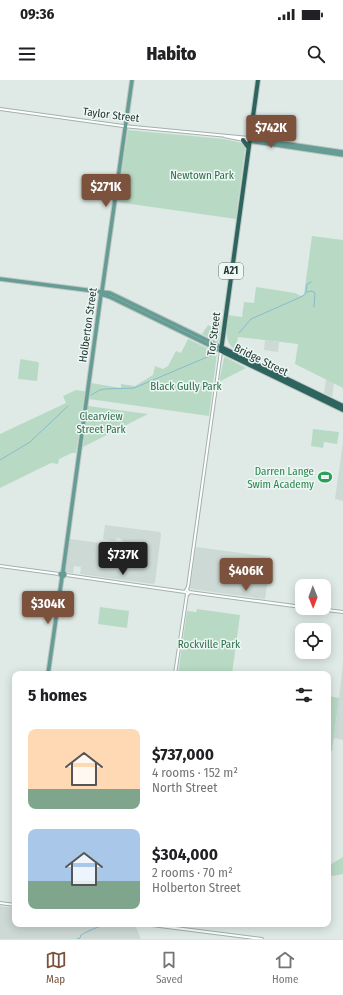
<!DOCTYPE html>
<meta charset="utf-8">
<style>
:root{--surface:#fff;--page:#f6f6f6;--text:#202124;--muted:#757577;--line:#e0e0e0;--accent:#7c523d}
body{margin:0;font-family:"Fira Sans Condensed",sans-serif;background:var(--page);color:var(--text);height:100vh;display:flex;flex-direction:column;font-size:15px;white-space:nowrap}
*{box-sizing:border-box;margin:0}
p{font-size:13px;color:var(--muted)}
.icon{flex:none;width:22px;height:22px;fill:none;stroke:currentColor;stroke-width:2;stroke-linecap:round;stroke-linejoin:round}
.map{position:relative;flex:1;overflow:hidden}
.drawer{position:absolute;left:12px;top:591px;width:319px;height:256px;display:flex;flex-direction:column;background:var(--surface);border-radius:8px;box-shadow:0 2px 10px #0003}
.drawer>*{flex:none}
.needle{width:26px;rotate:179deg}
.tools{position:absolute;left:295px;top:499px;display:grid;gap:8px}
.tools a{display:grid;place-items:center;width:36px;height:36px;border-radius:8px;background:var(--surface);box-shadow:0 2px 10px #0003;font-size:20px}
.price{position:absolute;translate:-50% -34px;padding:0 9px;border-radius:4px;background:var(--accent);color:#fff;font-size:13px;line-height:26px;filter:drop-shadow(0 1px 2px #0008)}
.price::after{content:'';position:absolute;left:50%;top:24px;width:12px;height:9px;margin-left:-6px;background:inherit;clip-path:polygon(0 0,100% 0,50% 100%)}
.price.active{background:#222;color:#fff}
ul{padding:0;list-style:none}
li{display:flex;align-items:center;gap:12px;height:100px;padding:0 16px}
li span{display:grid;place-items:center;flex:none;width:112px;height:80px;border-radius:8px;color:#555}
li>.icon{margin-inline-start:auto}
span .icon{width:48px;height:48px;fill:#fffc;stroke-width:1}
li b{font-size:17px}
h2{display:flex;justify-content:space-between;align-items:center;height:48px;padding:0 16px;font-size:17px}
.status{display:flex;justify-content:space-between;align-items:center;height:28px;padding:0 20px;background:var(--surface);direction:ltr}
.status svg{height:11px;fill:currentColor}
header{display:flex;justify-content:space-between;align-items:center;height:52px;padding:0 16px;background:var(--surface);font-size:18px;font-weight:800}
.tabs{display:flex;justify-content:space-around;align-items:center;height:56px;border-top:1px solid var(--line);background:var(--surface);font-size:11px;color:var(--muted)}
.tabs a{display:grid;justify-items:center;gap:2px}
.tabs .active{color:var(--accent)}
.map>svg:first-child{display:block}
.built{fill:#cdd9d5}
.green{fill:#b8dac5}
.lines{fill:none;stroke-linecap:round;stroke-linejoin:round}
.stream{stroke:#89bbcd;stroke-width:1}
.minor-casing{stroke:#a2b1ad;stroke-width:4}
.major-casing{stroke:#bcc4c2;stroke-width:5.5}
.highway-casing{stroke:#bcc4c2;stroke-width:6}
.minor{stroke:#fff;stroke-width:2}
.major{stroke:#659d95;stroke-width:3.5}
.highway{stroke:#2e645e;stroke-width:4}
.labels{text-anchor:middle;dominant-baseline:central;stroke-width:3;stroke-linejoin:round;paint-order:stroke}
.shield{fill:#eff7f4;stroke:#5f726e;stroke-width:1}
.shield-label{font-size:10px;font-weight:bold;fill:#213935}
.street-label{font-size:11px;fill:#213935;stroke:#eff7f4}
.park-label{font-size:11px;fill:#2d6e4d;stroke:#eff7f4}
.leisure-label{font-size:11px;fill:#27864d;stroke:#eff7f4;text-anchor:end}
</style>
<div class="status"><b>09:36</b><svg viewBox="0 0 49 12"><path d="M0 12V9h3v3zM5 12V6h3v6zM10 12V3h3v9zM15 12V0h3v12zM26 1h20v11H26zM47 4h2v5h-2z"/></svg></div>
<header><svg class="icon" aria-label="menu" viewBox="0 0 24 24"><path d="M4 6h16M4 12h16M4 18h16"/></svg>Habito<svg class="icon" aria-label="search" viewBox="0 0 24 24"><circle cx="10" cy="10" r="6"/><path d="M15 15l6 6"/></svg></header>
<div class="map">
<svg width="343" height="859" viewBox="0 0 343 859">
<rect width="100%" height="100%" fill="#dfeae6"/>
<path class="built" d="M265 260 279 262 278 272 264 270Z
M326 299 334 303 332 317 324 313Z
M343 362V421L335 419Z
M105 445 160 452 161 454 155 503 153 504 80 494 81 487 74 486 73 493 66 492 65 491 70 459 122 466 123 461 121 459 118 458 114 461 103 459Z
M196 467 271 477 265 519 191 509 190 508Z
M343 584V660L334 658Z
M0 826 15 828V844H122L136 847 141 859H0Z"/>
<path class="green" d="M128 50 224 59 242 63 245 65V69L236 139 117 122Z
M312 156 343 160V308L295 284 298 264 238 257 236 270C223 263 227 248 228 235L242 237 244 222 254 223 256 207 295 213 301 216 304 214Z
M221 241 219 260 218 262 202 254 208 245 214 248Z
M188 259 217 273 209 336 89 319 91 303 121 308V304L135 306 153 295 155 286 163 289 168 286 176 271 181 273Z
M225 277 246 288 219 302 224 278Z
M21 279 38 282 39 283 37 301 18 299 20 281Z
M76 310 84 311 85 312 76 373H72L59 379 58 384 51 383 0 408V354L66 323 63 316Z
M88 326 148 334 83 367Z
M313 349 339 352 337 364 324 362 323 368 311 366Z
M100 527 129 531 127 548 98 544Z
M197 529 240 535 232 594H178L187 531 196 532Z
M328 616 339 618 332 671H328Z
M343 777V794L333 796 330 795 328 791V786Z"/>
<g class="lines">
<path class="stream" d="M307 212 312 211 315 213 314 227
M239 253 251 239 303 216 306 213 307 204 311 202
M91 315 100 310 105 309 134 308 212 275
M0 380 30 362 68 326
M77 859 80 858 81 855C86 852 99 846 105 845 109 844 111 846 115 844"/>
<defs>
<path id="minor" d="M0 29 123 46 249 58
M224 56 249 61
M0 486 59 494
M66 495 185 512
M187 510 189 512 188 514 185 512 188 507 221 271
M189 512 302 527
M310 528 343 532
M175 594 187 514
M0 823 15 825
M144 844 262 859"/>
<path id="major" d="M255 59 343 72
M249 61 343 75
M0 199 110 213 221 267
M102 211 132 0
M101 214 110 217 221 271
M63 493 60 494 62 497 65 495 63 491 101 214
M48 594 62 497"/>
<path id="highway" d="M258 0 221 271 343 330
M251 52 256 59
M243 60 248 67
M221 267 343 326"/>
</defs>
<use href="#minor" class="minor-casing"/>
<use href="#major" class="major-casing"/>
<use href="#highway" class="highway-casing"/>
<use href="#minor" class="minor"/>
<use href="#major" class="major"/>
<use href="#highway" class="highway"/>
</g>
<defs>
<symbol id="stadium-bare" viewBox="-9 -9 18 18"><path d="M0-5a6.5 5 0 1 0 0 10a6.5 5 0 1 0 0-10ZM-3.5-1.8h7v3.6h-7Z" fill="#2e9e5b" stroke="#eff7f4" stroke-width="2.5" paint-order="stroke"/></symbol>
</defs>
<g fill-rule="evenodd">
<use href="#stadium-bare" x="315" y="387" width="20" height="20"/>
</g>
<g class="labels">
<rect class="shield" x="219" y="183" width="24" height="16" rx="3"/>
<g class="shield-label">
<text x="231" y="191">A21</text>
</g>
<g class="street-label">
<text transform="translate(111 35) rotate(7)">Taylor Street</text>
<text transform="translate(88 245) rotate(-82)">Holberton Street</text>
<text transform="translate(214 254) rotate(-83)">Tor Street</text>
<text transform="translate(261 280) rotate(26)">Bridge Street</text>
</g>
<g class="park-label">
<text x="202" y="95">Newtown Park</text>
<text x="186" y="306">Black Gully Park</text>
<text x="101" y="336">Clearview<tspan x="101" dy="13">Street Park</tspan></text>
<text x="209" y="564">Rockville Park</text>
</g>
<g class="leisure-label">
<text x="314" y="391">Darren Lange<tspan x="314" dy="13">Swim Academy</tspan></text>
</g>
</g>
</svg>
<div class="tools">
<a><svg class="needle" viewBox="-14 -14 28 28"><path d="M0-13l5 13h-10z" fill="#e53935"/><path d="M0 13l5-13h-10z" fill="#757577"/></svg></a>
<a><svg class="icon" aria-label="locate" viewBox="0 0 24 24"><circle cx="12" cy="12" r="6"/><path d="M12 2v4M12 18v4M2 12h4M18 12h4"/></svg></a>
</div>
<b class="price" style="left:271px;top:69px">$742K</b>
<b class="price" style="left:106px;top:128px">$271K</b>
<b class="price active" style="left:123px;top:496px">$737K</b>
<b class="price" style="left:246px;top:512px">$406K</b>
<b class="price" style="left:48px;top:545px">$304K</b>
<section class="drawer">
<h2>5 homes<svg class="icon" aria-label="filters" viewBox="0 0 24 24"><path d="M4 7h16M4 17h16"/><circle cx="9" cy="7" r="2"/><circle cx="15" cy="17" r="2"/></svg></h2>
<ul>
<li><span style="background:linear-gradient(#ffd9b3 75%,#7fa58c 0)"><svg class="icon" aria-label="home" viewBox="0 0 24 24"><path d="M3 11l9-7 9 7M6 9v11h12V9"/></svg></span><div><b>$737,000</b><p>4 rooms · 152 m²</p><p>North Street</p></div></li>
<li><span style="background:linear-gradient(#a9c7e8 65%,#7fa58c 0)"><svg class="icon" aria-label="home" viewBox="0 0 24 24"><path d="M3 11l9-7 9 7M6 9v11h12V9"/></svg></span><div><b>$304,000</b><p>2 rooms · 70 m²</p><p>Holberton Street</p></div></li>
</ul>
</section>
</div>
<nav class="tabs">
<a class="active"><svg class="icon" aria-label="map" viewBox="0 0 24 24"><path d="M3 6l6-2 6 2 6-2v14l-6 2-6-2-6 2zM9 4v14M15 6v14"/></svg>Map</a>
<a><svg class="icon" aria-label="saved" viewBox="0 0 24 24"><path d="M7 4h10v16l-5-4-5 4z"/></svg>Saved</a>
<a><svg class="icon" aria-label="home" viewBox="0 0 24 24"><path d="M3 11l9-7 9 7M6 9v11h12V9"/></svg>Home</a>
</nav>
